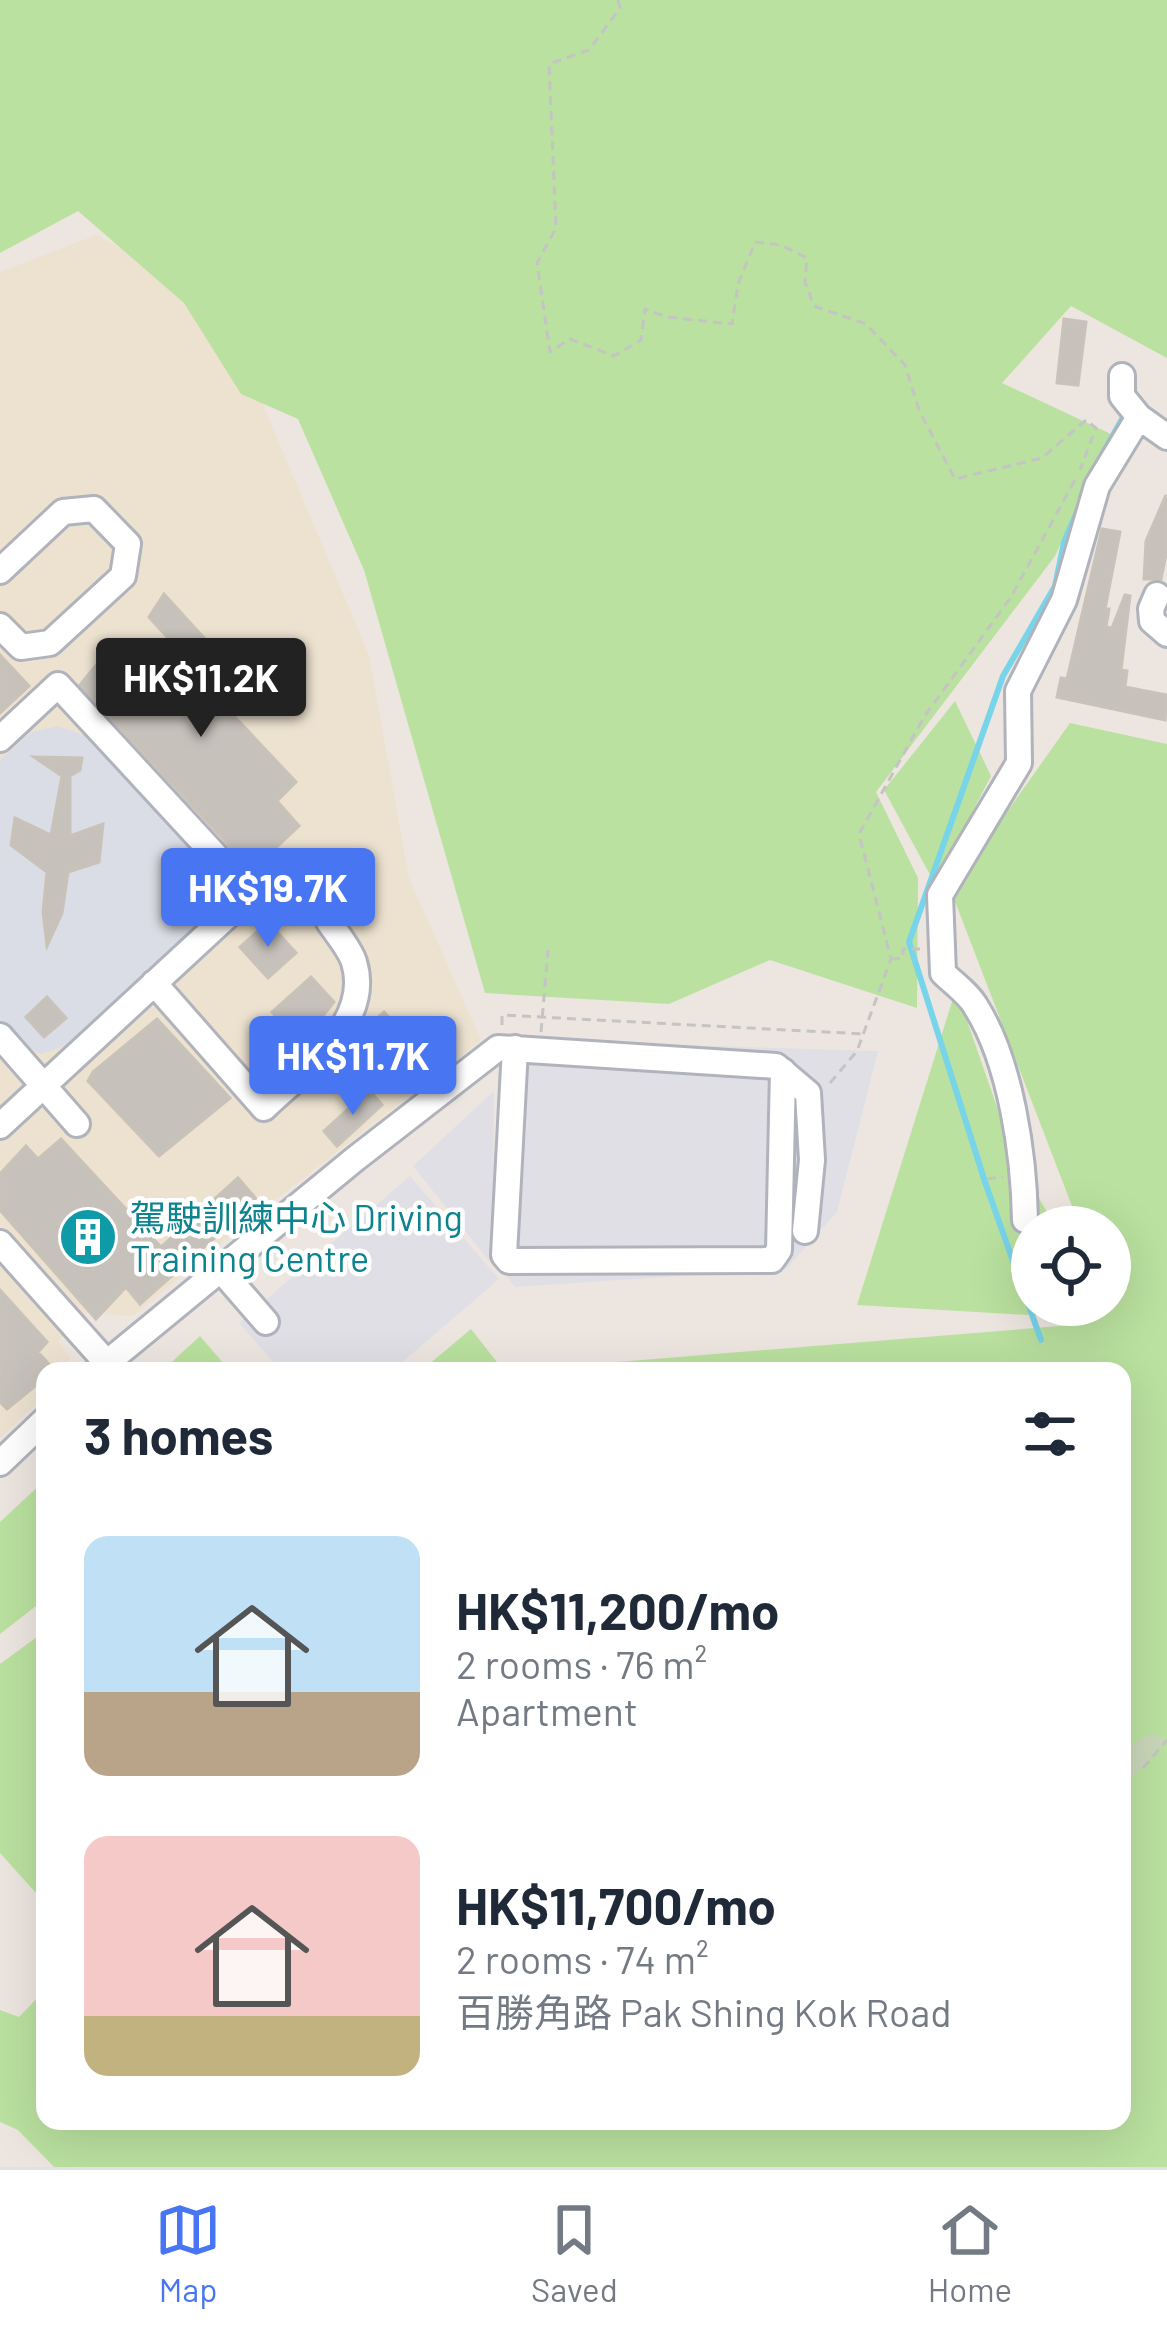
<!DOCTYPE html>
<meta charset="utf-8">
<style>
:root{--surface:#fff;--page:#f6f6f7;--text:#1f2937;--muted:#747a83;--line:#e0e1e3;--accent:#4875f1}
body{margin:0;font-family:Barlow,"Noto Sans TC",sans-serif;background:var(--page);color:var(--text);height:100vh;display:flex;flex-direction:column;font-size:45px;white-space:nowrap}
*{box-sizing:border-box;margin:0}
p{font-size:39px;color:var(--muted)}
.icon{flex:none;width:66px;height:66px;fill:none;stroke:currentColor;stroke-width:2;stroke-linecap:round;stroke-linejoin:round}
.map{position:relative;flex:1;overflow:hidden}
.side{position:absolute;left:36px;top:1362px;width:1095px;height:768px;display:flex;flex-direction:column;background:var(--surface);border-radius:24px;box-shadow:0 12px 48px #0002}
.side>*{flex:none}
.fabs{position:absolute;left:1011px;top:1206px;display:grid;gap:24px}
.fabs a{display:grid;place-items:center;width:120px;height:120px;border-radius:50%;background:var(--surface);box-shadow:0 12px 48px #0002;font-size:60px}
.price{position:absolute;translate:-50% -102px;padding:0 27px;border-radius:12px;background:var(--accent);color:#fff;font-size:39px;line-height:78px;filter:drop-shadow(0 3px 6px #0008)}
.price::after{content:'';position:absolute;left:50%;top:72px;width:36px;height:27px;margin-left:-18px;background:inherit;clip-path:polygon(0 0,100% 0,50% 100%)}
.price.current{background:#222;color:#fff}
ul{padding:0;list-style:none}
li{display:flex;align-items:center;gap:36px;height:300px;padding:0 48px}
li span{display:grid;place-items:center;flex:none;width:336px;height:240px;border-radius:24px;color:#555}
li>.icon{margin-inline-start:auto}
span .icon{width:144px;height:144px;fill:#fffc;stroke-width:1}
li b{font-size:51px}
h2{display:flex;justify-content:space-between;align-items:center;height:144px;padding:0 48px;font-size:51px}
.menu{display:flex;justify-content:space-around;align-items:center;height:168px;border-top:3px solid var(--line);background:var(--surface);font-size:33px;color:var(--muted)}
.menu a{display:grid;justify-items:center;gap:6px}
.menu .current{color:var(--accent)}
.map>svg:first-child{display:block}
.industrial{fill:#e1dfe6}
.education{fill:#ede2d0}
.airport{fill:#dbdde6}
.green{fill:#bae19f}
.cemetery{fill:#c9d6b8}
.lines{fill:none;stroke-linecap:round;stroke-linejoin:round}
.stream{stroke:#78d4e9;stroke-width:6}
.building{fill:#c6c1bb;stroke:#c9c2b9;stroke-width:3}
.minor-casing{stroke:#b0b3bc;stroke-width:30}
.path{stroke:#c4c4c4;stroke-width:3;stroke-dasharray:9 6;stroke-linecap:butt}
.minor{stroke:#fff;stroke-width:24}
.labels{text-anchor:middle;dominant-baseline:central;stroke-width:9;stroke-linejoin:round;paint-order:stroke}
.culture-label{font-size:36px;fill:#0d838f;stroke:#fff;text-anchor:start}
</style>
<div class="map">
<svg width="1167" height="2167" viewBox="0 0 1167 2167">
<rect width="100%" height="100%" fill="#ede6e0"/>
<path class="industrial" d="M543 1041 878 1051 837 1212 786 1269 515 1287 500 1267 499 1078 515 1048Z
M494 1091 493 1266 413 1166Z
M410 1176 499 1279 392 1371H281L239 1323Z"/>
<path class="education" d="M96 235 163 268 261 400 369 655 409 878 481 1040 238 1229 133 1316 87 1313 58 1341 70 1357 64 1371H45V1396L0 1438V272Z"/>
<path class="airport" d="M58 726 87 736 212 866 217 878V892L208 915 67 1045 42 1054 18 1044 0 1024V760L31 732Z"/>
<path class="green" d="M0 0H1167V358L1071 306 1002 383 1111 434 1055 556 876 792 918 878 917 1008 770 960 669 1004 485 993 364 570 298 419 241 394 184 303 78 211 0 253Z
M955 701 991 776 935 884 884 790Z
M1070 723 1167 744V2167H54L18 2130 0 2122V2010L19 2017 45 1990V2121H1122V1371L519 1370 1072 1325 1079 1305H1110V1227H1080L951 891Z
M956 989 1014 1156 1056 1227H1032V1305H1064L1062 1317 857 1305Z
M471 1329 504 1371H421Z
M200 1336 230 1371H162Z
M45 1480V1599L0 1634V1522Z
M45 1631V1903L0 1853V1664Z"/>
<path class="cemetery" d="M1153 1734 1167 1740 1133 1777 1125 1775 1122 1754 1144 1736Z"/>
<g class="lines">
<path class="stream" d="M1099 460 1125 414
M1041 1340 985 1182 909 942 1003 676 1055 586 1064 542 1080 505"/>
</g>
<path class="building" d="M1064 319 1086 322 1078 385 1057 383Z
M1166 495 1167 550 1161 579H1144L1146 541Z
M1102 529 1120 532 1105 609H1109L1106 627 1112 628 1125 595 1130 596 1121 670 1127 671 1125 687 1167 695 1165 720 1057 697 1061 678 1067 679Z
M164 594 253 692 232 714 296 782 277 801 299 826 252 870 80 685 106 653 136 686 154 669 178 696 201 674 149 617Z
M0 655 29 686 0 713Z
M34 757 82 758 80 770 70 776V836L103 824 99 862 68 872 62 913 47 946 43 912 47 872 11 845 15 818 51 835 62 776Z
M268 922 296 953 268 978 240 947Z
M311 977 334 1002 313 1028 309 1024 295 1037 272 1012Z
M47 997 66 1018 44 1037 26 1017Z
M384 1012 420 1052 428 1044 438 1055 403 1087 393 1076 402 1068 366 1028Z
M157 1019 230 1098 159 1156 88 1081 93 1072Z
M369 1090 382 1105 337 1146 324 1131Z
M61 1139 161 1247 238 1178 257 1200 140 1304 126 1287 96 1319 0 1210V1174L26 1146 38 1159Z
M0 1290 47 1342 38 1352 54 1370 45 1371V1378L7 1409 0 1402Z"/>
<g class="lines">
<defs>
<path id="minor" d="M1122 376V396L1139 417 1167 437
M0 571 63 512 94 509 128 544 123 576 50 643 21 647 0 626
M1157 595 1151 609 1152 621 1167 634
M0 739 58 685 251 894 0 1126
M154 983 264 1108C302 1071 373 1024 354 962 350 949 337 934 329 922
M0 1036 77 1124
M515 1048 504 1255 509 1261 772 1260 779 1250 783 1071
M1025 1220C1024 1156 1011 1062 976 1007 969 994 953 983 943 973L940 895 1019 763 1018 691 1064 600 1097 486 1139 417
M0 1243 106 1362
M220 1269 266 1322
M97 1371 355 1159 498 1048 776 1066 808 1093 812 1160 805 1231
M0 1463 45 1420"/>
</defs>
<use href="#minor" class="minor-casing"/>
<path class="path" d="M618 0 620 8 589 50 549 64 556 228 537 263 550 352 570 339 614 356 641 340 645 309 667 317 732 324 738 284 755 242 781 245 807 258 805 282 814 306 866 324 905 365 919 410 955 479 1042 458 1086 420 1096 428 1080 470
M891 959 903 958V949H920
M502 1025V1015L863 1034
M541 1032 548 950
M830 1083 857 1051 891 959 859 834 924 717 1011 597 1076 478
M987 1179 1003 1177
M1143 1768 1167 1740"/>
<use href="#minor" class="minor"/>
</g>
<defs>
<symbol id="building-disc" viewBox="-11 -11 22 22"><circle r="9.5" fill="#0f9aa8" stroke="#fff"/><path d="M-4-6H4V6H1V3H-1V6H-4ZM-2.5-4.3h1.7v1.8h-1.7ZM.8-4.3h1.7v1.8H.8ZM-2.5-1h1.7V.8h-1.7ZM.8-1h1.7V.8H.8Z" fill="#fff"/></symbol>
</defs>
<g fill-rule="evenodd">
<use href="#building-disc" x="55" y="1204" width="66" height="66"/>
</g>
<g class="labels">
<g class="culture-label">
<text x="130" y="1216">駕駛訓練中心 Driving<tspan x="130" dy="41">Training Centre</tspan></text>
</g>
</g>
</svg>
<div class="fabs">
<a><svg class="icon" aria-label="locate" viewBox="0 0 24 24"><circle cx="12" cy="12" r="6"/><path d="M12 2v4M12 18v4M2 12h4M18 12h4"/></svg></a>
</div>
<b class="price current" style="left:201px;top:740px">HK$11.2K</b>
<b class="price" style="left:268px;top:950px">HK$19.7K</b>
<b class="price" style="left:353px;top:1118px">HK$11.7K</b>
<section class="side">
<h2>3 homes<svg class="icon" aria-label="filters" viewBox="0 0 24 24"><path d="M4 7h16M4 17h16"/><circle cx="9" cy="7" r="2"/><circle cx="15" cy="17" r="2"/></svg></h2>
<ul>
<li><span style="background:linear-gradient(#bfe0f5 65%,#b9a48a 0)"><svg class="icon" aria-label="home" viewBox="0 0 24 24"><path d="M3 11l9-7 9 7M6 9v11h12V9"/></svg></span><div><b>HK$11,200/mo</b><p>2 rooms · 76 m²</p><p>Apartment</p></div></li>
<li><span style="background:linear-gradient(#f6c9c9 75%,#c2b280 0)"><svg class="icon" aria-label="home" viewBox="0 0 24 24"><path d="M3 11l9-7 9 7M6 9v11h12V9"/></svg></span><div><b>HK$11,700/mo</b><p>2 rooms · 74 m²</p><p>百勝角路 Pak Shing Kok Road</p></div></li>
</ul>
</section>
</div>
<nav class="menu">
<a class="current"><svg class="icon" aria-label="map" viewBox="0 0 24 24"><path d="M3 6l6-2 6 2 6-2v14l-6 2-6-2-6 2zM9 4v14M15 6v14"/></svg>Map</a>
<a><svg class="icon" aria-label="saved" viewBox="0 0 24 24"><path d="M7 4h10v16l-5-4-5 4z"/></svg>Saved</a>
<a><svg class="icon" aria-label="home" viewBox="0 0 24 24"><path d="M3 11l9-7 9 7M6 9v11h12V9"/></svg>Home</a>
</nav>
